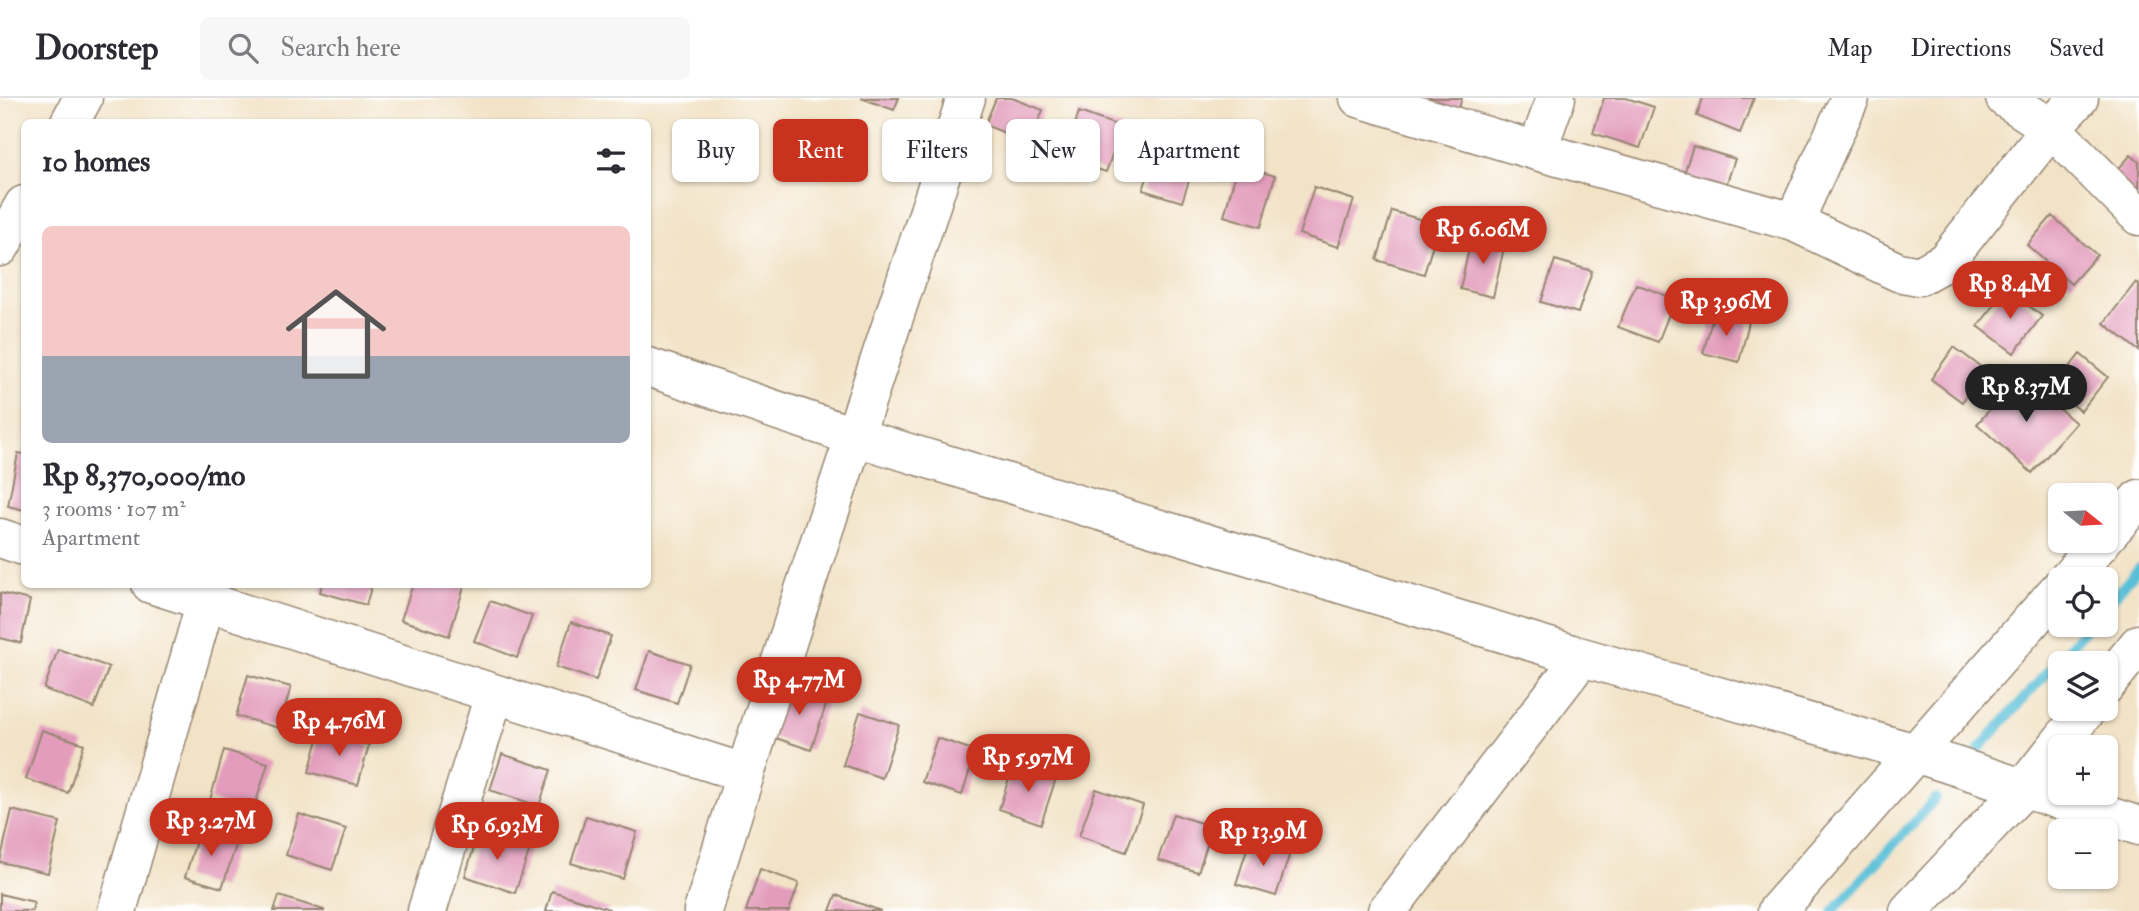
<!DOCTYPE html>
<meta charset="utf-8">
<style>
:root{--surface:#fff;--page:#f7f7f7;--text:#2b2b33;--muted:#7c7c81;--line:#e1e1e2;--accent:#c8321e}
body{margin:0;font-family:"IM FELL Double Pica",serif;background:var(--page);color:var(--text);height:100vh;display:flex;flex-direction:column;font-size:26px;white-space:nowrap}
*{box-sizing:border-box;margin:0}
p{font-size:23px;color:var(--muted)}
.icon{flex:none;width:38px;height:38px;fill:none;stroke:currentColor;stroke-width:2;stroke-linecap:round;stroke-linejoin:round}
.map{position:relative;flex:1;overflow:hidden}
.sheet{position:absolute;left:21px;top:21px;width:630px;height:469px;display:flex;flex-direction:column;background:var(--surface);border-radius:10px;box-shadow:0 2px 5px #0004}
.sheet>*{flex:none}
.top-card{position:absolute;left:672px;top:21px;width:665px;height:63px;display:flex;gap:14px}
.needle{width:46px;rotate:108deg}
.tools{position:absolute;left:2048px;top:385px;display:grid;gap:14px}
.tools a{display:grid;place-items:center;width:70px;height:70px;border-radius:10px;background:var(--surface);box-shadow:0 2px 5px #0004;font-size:35px}
.price{position:absolute;translate:-50% -60px;padding:0 16px;border-radius:24px;background:var(--accent);color:#fff;font-size:23px;line-height:46px;filter:drop-shadow(0 2px 4px #0008)}
.price::after{content:'';position:absolute;left:50%;top:42px;width:21px;height:16px;margin-left:-10px;background:inherit;clip-path:polygon(0 0,100% 0,50% 100%)}
.price.on{background:#222;color:#fff}
ul{padding:0;list-style:none}
li{display:grid;align-content:center;gap:14px;height:371px;padding:0 21px}
li+li{border-top:2px solid var(--line)}
li span{display:grid;place-items:center;height:217px;border-radius:10px;color:#555}
li>.icon{margin-inline-start:auto}
span .icon{width:126px;height:126px;fill:#fffc;stroke-width:1}
li b{font-size:30px}
h2{display:flex;justify-content:space-between;align-items:center;height:84px;padding:0 21px;font-size:30px}
.tag{padding:0 24px;border-radius:10px;background:var(--surface);box-shadow:0 2px 5px #0004;font-size:24px;line-height:63px}
.tag.on{background:var(--accent);color:#fff}
header{display:flex;align-items:center;gap:42px;box-sizing:border-box;height:98px;padding:0 35px;background:var(--surface);border-bottom:2px solid var(--line)}
header strong{font-size:33px}
nav{display:flex;gap:38px;margin-inline-start:auto;font-size:24px}
.search{width:490px;height:63px;background:var(--page);display:flex;align-items:center;gap:18px;box-sizing:border-box;padding:0 24px;border-radius:10px;color:var(--muted);font-size:26px}
.map>svg:first-child{display:block}
.lines{fill:none;stroke-linecap:round;stroke-linejoin:round}
.stream{stroke:#59bfd7;stroke-width:10}
.building{fill:#e39cbb}
.minor-casing{stroke:#968672;stroke-width:41}
.minor{stroke:#fff;stroke-width:38}
</style>
<header>
<strong>Doorstep</strong>
<div class="search"><svg class="icon" aria-label="search" viewBox="0 0 24 24"><circle cx="10" cy="10" r="6"/><path d="M15 15l6 6"/></svg>Search here</div>
<nav><a>Map</a><a>Directions</a><a>Saved</a></nav>
</header>
<div class="map">
<svg width="2139" height="813" viewBox="0 0 2139 813">
<rect width="100%" height="100%" fill="#fff"/>
<filter id="ink" filterUnits="userSpaceOnUse"><feTurbulence type="fractalNoise" baseFrequency=".0143" numOctaves="2"/><feDisplacementMap in="SourceGraphic" scale="14" xChannelSelector="R" yChannelSelector="G"/><feConvolveMatrix kernelMatrix="1 2 1 2 8 2 1 2 1" color-interpolation-filters="sRGB"/></filter>
<filter id="wash" filterUnits="userSpaceOnUse"><feTurbulence type="fractalNoise" baseFrequency=".00686" numOctaves="4" result="noise"/><feDisplacementMap in="SourceGraphic" scale="28" xChannelSelector="R" yChannelSelector="G"/><feGaussianBlur stdDeviation="1.57" result="paint"/><feColorMatrix in="noise" values="0 0 0 0 0 0 0 0 0 0 0 0 0 0 0 0 0 1.4 0 .05"/><feComposite in="paint" operator="in"/></filter>
<g filter="url(#wash)">
<rect width="100%" height="100%" fill="#f2e3c7"/>
<g class="lines">
<path class="stream" d="M2105 509 2139 470
M1979 651 2089 527
M1833 813 1936 700"/>
</g>
<g id="blocks">
<path class="building" d="M861 0H899L894 12Z
M996 0H1012L1043 12 1030 45 985 27Z
M1416 0H1462L1457 16Z
M1604 0H1626L1654 9 1640 50 1593 35Z
M1703 0H1754L1740 35 1697 18Z
M1079 14 1122 29 1106 74 1064 60Z
M1160 42 1198 55 1182 104 1143 92Z
M1693 48 1735 61 1722 99 1681 85Z
M2131 57 2139 64V102L2108 82Z
M1238 67 1275 78 1261 129 1224 118Z
M1314 89 1354 102 1338 149 1299 136Z
M1392 113 1439 127 1424 176 1377 162Z
M2052 118 2097 157 2071 186 2027 147Z
M1472 137 1505 145 1493 199 1460 191Z
M1555 162 1592 173 1578 215 1541 204Z
M2136 184 2139 186V253L2104 225Z
M1636 186 1675 201 1658 244 1618 229Z
M2007 191 2042 218 2014 255 1978 228Z
M1714 215 1749 224 1739 264 1703 255Z
M1954 249 1985 272 1962 304 1931 281Z
M2080 256 2108 279 2081 313 2053 291Z
M2020 277 2076 325 2032 375 1977 326Z
M18 355 24 356V412L8 408Z
M322 486H372L366 507 320 494Z
M413 486 464 489 449 538 401 522Z
M0 495 30 502 21 545 0 540Z
M490 503 532 518 517 560 474 543Z
M571 524 611 538 596 582 556 569Z
M58 551 109 569 94 610 44 591Z
M649 553 690 566 677 605 636 592Z
M248 577 291 589 279 630 236 618Z
M786 587 828 601 811 652 770 638Z
M860 614 899 627 882 680 843 667Z
M42 632 84 646 68 695 26 681Z
M320 634 369 647 358 687 309 674Z
M937 640 976 653 962 697 922 684Z
M224 652 268 665 253 714 210 702Z
M502 656 551 672 539 708 490 692Z
M1014 665 1056 680 1041 726 999 711Z
M1096 691 1143 707 1126 754 1079 738Z
M12 712 60 724 48 775 0 764Z
M299 716 346 731 332 772 286 757Z
M1173 716 1213 729 1198 774 1158 762Z
M586 718 637 734 623 781 571 765Z
M200 730 238 741 222 790 185 779Z
M479 734 530 751 515 795 465 778Z
M1250 742 1290 755 1276 798 1236 786Z
M760 771 799 785 789 813H746Z
M552 793 609 811V813H546Z
M0 796 34 804 32 813H0Z
M836 797 881 813H830Z
M279 798 324 812V813H274Z"/>
</g>
</g>
<g filter="url(#ink)">
<use href="#blocks" fill-opacity="0" stroke="#968672" stroke-width="2"/>
<g class="lines">
<defs>
<path id="minor" d="M1359 0 1537 53 1794 124 1898 174 1919 178 1946 163 2051 30 2079 0
M2005 0 2051 30 2139 118
M70 24 83 0
M1537 53 1556 0
M1794 124 1850 0
M0 149 24 107
M648 269 856 339 1582 559 1915 655 2139 728
M2105 439 2139 401
M0 440 24 448
M2068 481 2102 443
M151 486 744 675
M2105 588 2139 546
M117 813 206 503
M427 813 494 597
M703 813C785 540 878 271 966 0
M1387 813 1582 559
M1777 813 2060 490
M1909 813 2022 692 2087 611"/>
</defs>
<use href="#minor" class="minor-casing"/>
<use href="#minor" class="minor"/>
</g>
</g>
</svg>
<div class="tools">
<a><svg class="needle" viewBox="-14 -14 28 28"><path d="M0-13l5 13h-10z" fill="#e53935"/><path d="M0 13l5-13h-10z" fill="#7c7c81"/></svg></a>
<a><svg class="icon" aria-label="locate" viewBox="0 0 24 24"><circle cx="12" cy="12" r="6"/><path d="M12 2v4M12 18v4M2 12h4M18 12h4"/></svg></a>
<a><svg class="icon" aria-label="layers" viewBox="0 0 24 24"><path d="M12 4l9 5-9 5-9-5zM3 14l9 5 9-5"/></svg></a>
<a>+</a>
<a>−</a>
</div>
<b class="price" style="left:1483px;top:168px">Rp 6.06M</b>
<b class="price" style="left:2010px;top:223px">Rp 8.4M</b>
<b class="price" style="left:1726px;top:240px">Rp 3.96M</b>
<b class="price on" style="left:2026px;top:326px">Rp 8.37M</b>
<b class="price" style="left:799px;top:619px">Rp 4.77M</b>
<b class="price" style="left:339px;top:660px">Rp 4.76M</b>
<b class="price" style="left:1028px;top:696px">Rp 5.97M</b>
<b class="price" style="left:211px;top:760px">Rp 3.27M</b>
<b class="price" style="left:497px;top:764px">Rp 6.93M</b>
<b class="price" style="left:1263px;top:770px">Rp 13.9M</b>
<div class="top-card">
<a class="tag">Buy</a>
<a class="tag on">Rent</a>
<a class="tag">Filters</a>
<a class="tag">New</a>
<a class="tag">Apartment</a>
</div>
<section class="sheet">
<h2>10 homes<svg class="icon" aria-label="filters" viewBox="0 0 24 24"><path d="M4 7h16M4 17h16"/><circle cx="9" cy="7" r="2"/><circle cx="15" cy="17" r="2"/></svg></h2>
<ul>
<li><span style="background:linear-gradient(#f6c9c9 60%,#9aa5b1 0)"><svg class="icon" aria-label="home" viewBox="0 0 24 24"><path d="M3 11l9-7 9 7M6 9v11h12V9"/></svg></span><div><b>Rp 8,370,000/mo</b><p>3 rooms · 107 m²</p><p>Apartment</p></div></li>
</ul>
</section>
</div>
